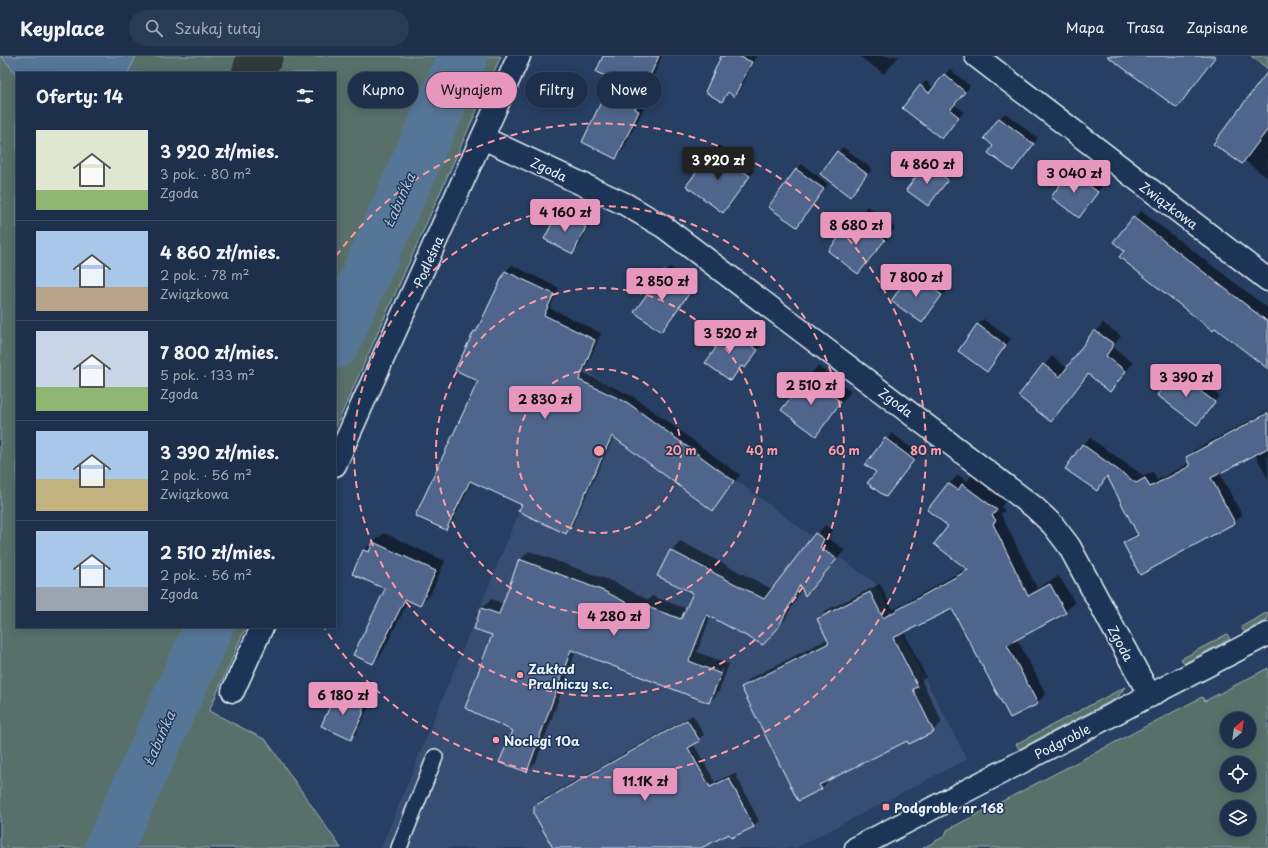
<!DOCTYPE html>
<html lang="pl">
<meta charset="utf-8">
<style>
:root{--surface:#1d2f4a;--page:#2a3b54;--text:#f1f3f6;--muted:#a0a9b5;--line:#3b4a62;--accent:#e797bd}
body{margin:0;font-family:"Playpen Sans",sans-serif;background:var(--page);color:var(--text);height:100vh;display:flex;flex-direction:column;font-size:15px;white-space:nowrap}
*{box-sizing:border-box;margin:0}
p{font-size:13px;color:var(--muted)}
.icon{flex:none;width:22px;height:22px;fill:none;stroke:currentColor;stroke-width:2;stroke-linecap:round;stroke-linejoin:round}
.map{position:relative;flex:1;overflow:hidden}
.side{position:absolute;left:16px;top:16px;width:320px;height:556px;display:flex;flex-direction:column;background:var(--surface);border-radius:0px;box-shadow:0 2px 10px #0003,0 0 0 1px var(--line)}
.side>*{flex:none}
.banner{position:absolute;left:348px;top:16px;width:380px;height:36px;display:flex;gap:8px}
.needle{width:26px;rotate:29deg}
.controls{position:absolute;left:1220px;top:656px;display:grid;gap:8px}
.controls a{display:grid;place-items:center;width:36px;height:36px;border-radius:50%;background:var(--surface);box-shadow:0 2px 10px #0003,0 0 0 1px var(--line);font-size:20px}
.price{position:absolute;translate:-50% -34px;padding:0 9px;border-radius:4px;background:var(--accent);color:#111;font-size:13px;line-height:26px;filter:drop-shadow(0 1px 2px #0008)}
.price::after{content:'';position:absolute;left:50%;top:24px;width:12px;height:9px;margin-left:-6px;background:inherit;clip-path:polygon(0 0,100% 0,50% 100%)}
.price.current{background:#222;color:#fff}
ul{padding:0;list-style:none}
li{display:flex;align-items:center;gap:12px;height:100px;padding:0 20px}
li+li{border-top:1px solid var(--line)}
li span{display:grid;place-items:center;flex:none;width:112px;height:80px;border-radius:0px;color:#555}
li>.icon{margin-inline-start:auto}
span .icon{width:48px;height:48px;fill:#fffc;stroke-width:1}
li b{font-size:17px}
h2{display:flex;justify-content:space-between;align-items:center;height:48px;padding:0 20px;font-size:17px}
.tag{padding:0 14px;border-radius:18px;background:var(--surface);box-shadow:0 2px 10px #0003,0 0 0 1px var(--line);font-size:14px;line-height:36px}
.tag.current{background:var(--accent);color:#111}
header{display:flex;align-items:center;gap:24px;box-sizing:border-box;height:56px;padding:0 20px;background:var(--surface);border-bottom:1px solid var(--line)}
header strong{font-size:19px}
nav{display:flex;gap:22px;margin-inline-start:auto;font-size:14px}
.search{width:280px;height:36px;background:var(--page);display:flex;align-items:center;gap:10px;box-sizing:border-box;padding:0 14px;border-radius:22px;color:var(--muted);font-size:15px}
.map>svg:first-child{display:block}
.built{fill:#374d72}
.green{fill:#586f6b;stroke:#a0b0b2;fill-rule:evenodd}
.water{fill:#577698;stroke:#91a7be}
.shadow{fill:#0007;fill-rule:evenodd}
.lines{fill:none;stroke-linecap:round;stroke-linejoin:round}
.river{stroke:#577698;stroke-width:49}
.building{fill:#4f658c;stroke:#e8f1f8}
.service-casing{stroke:#e8f1f8;stroke-width:18}
.minor-casing{stroke:#e8f1f8;stroke-width:25}
.service{stroke:#1d3557;stroke-width:15}
.minor{stroke:#1d3557;stroke-width:22}
.ring{fill:none;stroke:#ff9aa2;stroke-width:2;stroke-dasharray:7 5}
.poi-dot{fill:#ff9aa2;stroke:#1d3557;stroke-width:1.5}
.labels{text-anchor:middle;dominant-baseline:central;stroke-width:3;stroke-linejoin:round;paint-order:stroke}
.street-label{font-size:13px;fill:#e8f1f8;stroke:#1d3557}
.poi-label{font-size:13px;font-weight:bold;fill:#e8f1f8;stroke:#1d3557;text-anchor:start}
.water-label{font-size:14px;font-style:italic;fill:#aec0d2;stroke:#1d3557}
.centre{fill:#ff9aa2;stroke:#1d3557;stroke-width:2}
.ring-label{font-size:12px;text-anchor:middle;font-weight:bold;fill:#ff9aa2;stroke:#1d3557;stroke-width:3;stroke-linejoin:round;paint-order:stroke}
</style>
<header>
<strong>Keyplace</strong>
<div class="search"><svg class="icon" aria-label="search" viewBox="0 0 24 24"><circle cx="10" cy="10" r="6"/><path d="M15 15l6 6"/></svg>Szukaj tutaj</div>
<nav><a>Mapa</a><a>Trasa</a><a>Zapisane</a></nav>
</header>
<div class="map">
<svg width="1268" height="792" viewBox="0 0 1268 792">
<rect width="100%" height="100%" fill="#273f62"/>
<filter id="ink" filterUnits="userSpaceOnUse"><feTurbulence type="fractalNoise" baseFrequency=".025" numOctaves="2"/><feDisplacementMap in="SourceGraphic" scale="8" xChannelSelector="R" yChannelSelector="G"/><feConvolveMatrix kernelMatrix="1 2 1 2 8 2 1 2 1" color-interpolation-filters="sRGB"/></filter>
<g filter="url(#ink)">
<path class="built" d="M584 312 875 527 967 703 796 792H381L522 449Z"/>
<path class="green" d="M0 0H501L335 373V17H17V571H246L209 655 266 684 341 792H0Z
M1251 0H1268V13Z
M1268 556V563L1244 576 1241 571Z
M1227 578 1230 583 1184 607 1181 603Z
M1268 612V792H923L945 780 947 774 1202 641 1205 645ZM1227 663H1249V685H1227ZM1227 707H1249V729H1227ZM1227 751H1249V773H1227Z
M1125 631 1117 642 1019 693 1016 688Z"/>
<path class="water" d="M1 0H136L128 17H17V19Z"/>
<path class="shadow" d="M236 0H284L280 11 275 17H231Z
M604 0H662L642 46 646 48 623 94 616 102 614 23Z
M722 0H756L740 35 734 40 729 36 722 45Z
M859 0H899L884 18Z
M1110 0H1217L1177 51Z
M950 13 970 30 955 49 964 56 942 82 921 30 926 25 934 32Z
M1268 17V122L1244 104Z
M1005 57 1038 82 1013 114 994 89 999 63Z
M719 89 754 114 723 156 688 130Z
M843 91 872 113 855 134 838 96Z
M932 103 952 118 928 149 926 108Z
M802 108 828 128 796 170V114Z
M1076 110 1102 130 1084 155 1071 116Z
M867 150 895 172 869 206 858 217 830 195Z
M564 151 591 166 578 192 573 197 545 182 559 156Z
M1141 155 1268 252V312L1125 195 1134 162Z
M512 209 559 232 550 252 601 277 584 317 634 341 740 419 713 454 614 381 572 470 566 476 523 449 472 425 452 467 446 473 480 325 475 276 480 271 505 216Z
M670 211 696 229 661 274 665 216Z
M917 212 947 234 922 266 912 218Z
M983 263 1011 283 987 315 959 294Z
M729 265 762 288 750 306 745 311 742 309 731 323 717 292 712 288Z
M1103 267 1121 280 1113 291 1133 307 1110 335 1089 318 1050 365 1019 340 1052 300 1067 312Z
M818 310 851 335 826 367 815 378 783 354 807 321Z
M1181 311 1219 340 1197 368 1176 317Z
M1268 355V423L1255 398 1219 416 1242 459 1235 466 1124 487 1137 477 1108 420 1096 433 1083 389 1090 382 1144 420 1153 416 1157 424 1190 407 1187 401 1194 394Z
M892 377 919 398 886 440 877 416 867 408Z
M958 419 967 425 972 419 1006 444 1001 451 1005 454 1001 458 1037 532 1059 520 1075 547 1065 556 1017 583 1046 638 1037 647 953 552 904 576 926 621 922 625 942 666 933 675 908 683 830 723 821 733 742 631 751 622 828 583 818 563 827 554 880 528 893 554 967 512 949 470V428Z
M825 469 833 474 828 482 845 494 806 538 802 532 786 562 772 578 711 560 697 596 729 608 718 637 709 646 576 595 536 706 527 715 515 675 493 579 482 552 491 543 504 548 520 504 529 495 614 526 648 544 652 540 687 553 694 536 671 495 680 485 772 533ZM721 613H723L714 636H712Z
M384 477 445 505 430 539 420 548 409 543 382 598 372 607 386 533 364 494Z
M343 632 368 644V652L356 678 351 683 322 670 337 637Z
M693 659 704 679 693 687 715 726 735 717 759 765 753 770 730 777 699 792H553L535 750 541 744Z"/>
<g class="lines">
<path class="river" d="M335 288 463 0
M109 792 209 571"/>
</g>
<path class="building" d="M603 0H659L635 53 639 55 616 103 582 86 612 23 596 16Z
M721 0H738L752 6 734 41 728 36 722 46 705 36Z
M1107 0H1216L1177 52Z
M1268 15V73L1242 108 1213 88Z
M944 18 965 36 950 54 959 61 942 83 902 52 920 29 929 37Z
M999 62 1034 88 1013 115 988 97 993 90 984 82Z
M713 94 750 120 723 157 686 130Z
M837 95 867 118 850 141 820 118Z
M926 107 948 124 928 150 906 134Z
M796 113 824 133 797 171 768 151Z
M1070 115 1098 136 1079 162 1051 141Z
M558 156 586 171 573 198 544 183Z
M855 161 885 184 858 218 828 195Z
M1133 161 1268 266V313L1215 272 1213 275 1119 201 1124 195 1113 186Z
M505 215 554 238 544 259 595 284 579 324 628 347 734 425 713 455 612 380 566 478 518 455 522 449 470 425 446 474 415 460 478 325 455 314 474 275 476 276Z
M664 215 691 235 661 276 634 256Z
M911 217 942 239 922 267 891 245Z
M977 268 1006 289 987 316 958 295Z
M723 270 758 294 745 312 741 310 731 325 705 307 716 292 710 288Z
M1094 274 1114 288 1106 300 1126 315 1110 336 1088 318 1051 366 1018 340 1043 308 1060 321Z
M1175 316 1215 346 1197 369 1157 339Z
M807 321 841 346 816 380 781 354Z
M1268 357V392L1211 422 1235 467 1140 519 1123 487 1138 479 1107 420 1097 435 1065 413 1082 388 1136 427 1145 422 1150 431 1190 410 1186 401Z
M885 382 914 404 886 441 867 427 876 416 865 409Z
M948 427 958 434 962 428 997 454 992 460 996 464 993 468 1028 540 1050 528 1066 557 1007 589 1038 648 1010 662 952 553 893 582 918 631 913 633 934 676 909 688 907 685 819 729 822 733 798 745 741 631 829 587 817 563 870 536 883 562 968 514 934 488 948 470 927 454Z
M815 477 824 483 820 492 837 503 805 540 800 529 778 572 763 589 707 559 689 605 721 618 709 647 571 594 527 716 499 706 513 675 465 652 492 579 474 573 481 552 499 558 519 503 604 535 639 553 642 549 681 563 693 537 657 520 670 494 764 543Z
M373 486 436 515 420 550 405 543 373 608 353 599 385 533 352 518 363 494 369 496Z
M336 637 363 649V658L351 684 321 670Z
M687 664 700 685 688 692 710 731 729 722 754 771 731 782 729 778 701 792H553L534 758V750Z"/>
<g class="lines">
<defs>
<path id="service" d="M399 792 435 701"/>
<path id="minor" d="M976 0 1268 224
M483 82 625 148 664 171 1034 451 1053 469 1069 490 1150 640
M335 409 519 0
M233 635 262 571
M856 792 1268 578"/>
</defs>
<use href="#service" class="service-casing"/>
<use href="#minor" class="minor-casing"/>
<use href="#service" class="service"/>
<use href="#minor" class="minor"/>
</g>
</g>
<g class="ring">
<circle cx="599" cy="395" r="82"/>
<circle cx="599" cy="395" r="163"/>
<circle cx="599" cy="395" r="245"/>
<path d="M336 200A327 327 0 1 1 325 573"/>
</g>
<g class="poi-dot">
<circle cx="520" cy="619" r="4"/>
<circle cx="496" cy="684" r="4"/>
<rect x="882" y="747" width="8" height="8" rx="2"/>
</g>
<g class="labels">
<g class="street-label">
<text transform="translate(549 113) rotate(25)">Zgoda</text>
<text transform="translate(1169 149) rotate(37)">Związkowa</text>
<text transform="translate(428 205) rotate(-66)">Podleśna</text>
<text transform="translate(896 346) rotate(37)">Zgoda</text>
<text transform="translate(1121 587) rotate(62)">Zgoda</text>
<text transform="translate(1062 685) rotate(-27)">Podgroble</text>
</g>
<g class="poi-label">
<text x="528" y="612">Zakład<tspan x="528" dy="15">Pralniczy s.c.</tspan></text>
<text x="504" y="684">Noclegi 10a</text>
<text x="894" y="751">Podgroble nr 168</text>
</g>
<g class="water-label">
<text transform="translate(399 144) rotate(-66)">Łabuńka</text>
<text transform="translate(159 682) rotate(-66)">Łabuńka</text>
</g>
</g>
<circle cx="599" cy="395" r="6" class="centre"/>
<g class="ring-label">
<text x="681" y="399">20 m</text>
<text x="762" y="399">40 m</text>
<text x="844" y="399">60 m</text>
<text x="926" y="399">80 m</text>
</g>
</svg>
<div class="controls">
<a><svg class="needle" viewBox="-14 -14 28 28"><path d="M0-13l5 13h-10z" fill="#e53935"/><path d="M0 13l5-13h-10z" fill="#a0a9b5"/></svg></a>
<a><svg class="icon" aria-label="locate" viewBox="0 0 24 24"><circle cx="12" cy="12" r="6"/><path d="M12 2v4M12 18v4M2 12h4M18 12h4"/></svg></a>
<a><svg class="icon" aria-label="layers" viewBox="0 0 24 24"><path d="M12 4l9 5-9 5-9-5zM3 14l9 5 9-5"/></svg></a>
</div>
<b class="price current" style="left:718px;top:125px">3 920 zł</b>
<b class="price" style="left:927px;top:129px">4 860 zł</b>
<b class="price" style="left:1074px;top:138px">3 040 zł</b>
<b class="price" style="left:565px;top:177px">4 160 zł</b>
<b class="price" style="left:856px;top:190px">8 680 zł</b>
<b class="price" style="left:916px;top:242px">7 800 zł</b>
<b class="price" style="left:662px;top:246px">2 850 zł</b>
<b class="price" style="left:730px;top:298px">3 520 zł</b>
<b class="price" style="left:1186px;top:342px">3 390 zł</b>
<b class="price" style="left:811px;top:350px">2 510 zł</b>
<b class="price" style="left:545px;top:364px">2 830 zł</b>
<b class="price" style="left:614px;top:581px">4 280 zł</b>
<b class="price" style="left:343px;top:660px">6 180 zł</b>
<b class="price" style="left:645px;top:746px">11.1K zł</b>
<div class="banner">
<a class="tag">Kupno</a>
<a class="tag current">Wynajem</a>
<a class="tag">Filtry</a>
<a class="tag">Nowe</a>
</div>
<section class="side">
<h2>Oferty: 14<svg class="icon" aria-label="filters" viewBox="0 0 24 24"><path d="M4 7h16M4 17h16"/><circle cx="9" cy="7" r="2"/><circle cx="15" cy="17" r="2"/></svg></h2>
<ul>
<li><span style="background:linear-gradient(#dfe7d0 75%,#8fb573 0)"><svg class="icon" aria-label="home" viewBox="0 0 24 24"><path d="M3 11l9-7 9 7M6 9v11h12V9"/></svg></span><div><b>3 920 zł/mies.</b><p>3 pok. · 80 m²</p><p>Zgoda</p></div></li>
<li><span style="background:linear-gradient(#a9c7e8 70%,#b9a48a 0)"><svg class="icon" aria-label="home" viewBox="0 0 24 24"><path d="M3 11l9-7 9 7M6 9v11h12V9"/></svg></span><div><b>4 860 zł/mies.</b><p>2 pok. · 78 m²</p><p>Związkowa</p></div></li>
<li><span style="background:linear-gradient(#c9d6e8 70%,#8fb573 0)"><svg class="icon" aria-label="home" viewBox="0 0 24 24"><path d="M3 11l9-7 9 7M6 9v11h12V9"/></svg></span><div><b>7 800 zł/mies.</b><p>5 pok. · 133 m²</p><p>Zgoda</p></div></li>
<li><span style="background:linear-gradient(#a9c7e8 60%,#c2b280 0)"><svg class="icon" aria-label="home" viewBox="0 0 24 24"><path d="M3 11l9-7 9 7M6 9v11h12V9"/></svg></span><div><b>3 390 zł/mies.</b><p>2 pok. · 56 m²</p><p>Związkowa</p></div></li>
<li><span style="background:linear-gradient(#a9c7e8 70%,#9aa5b1 0)"><svg class="icon" aria-label="home" viewBox="0 0 24 24"><path d="M3 11l9-7 9 7M6 9v11h12V9"/></svg></span><div><b>2 510 zł/mies.</b><p>2 pok. · 56 m²</p><p>Zgoda</p></div></li>
</ul>
</section>
</div>
